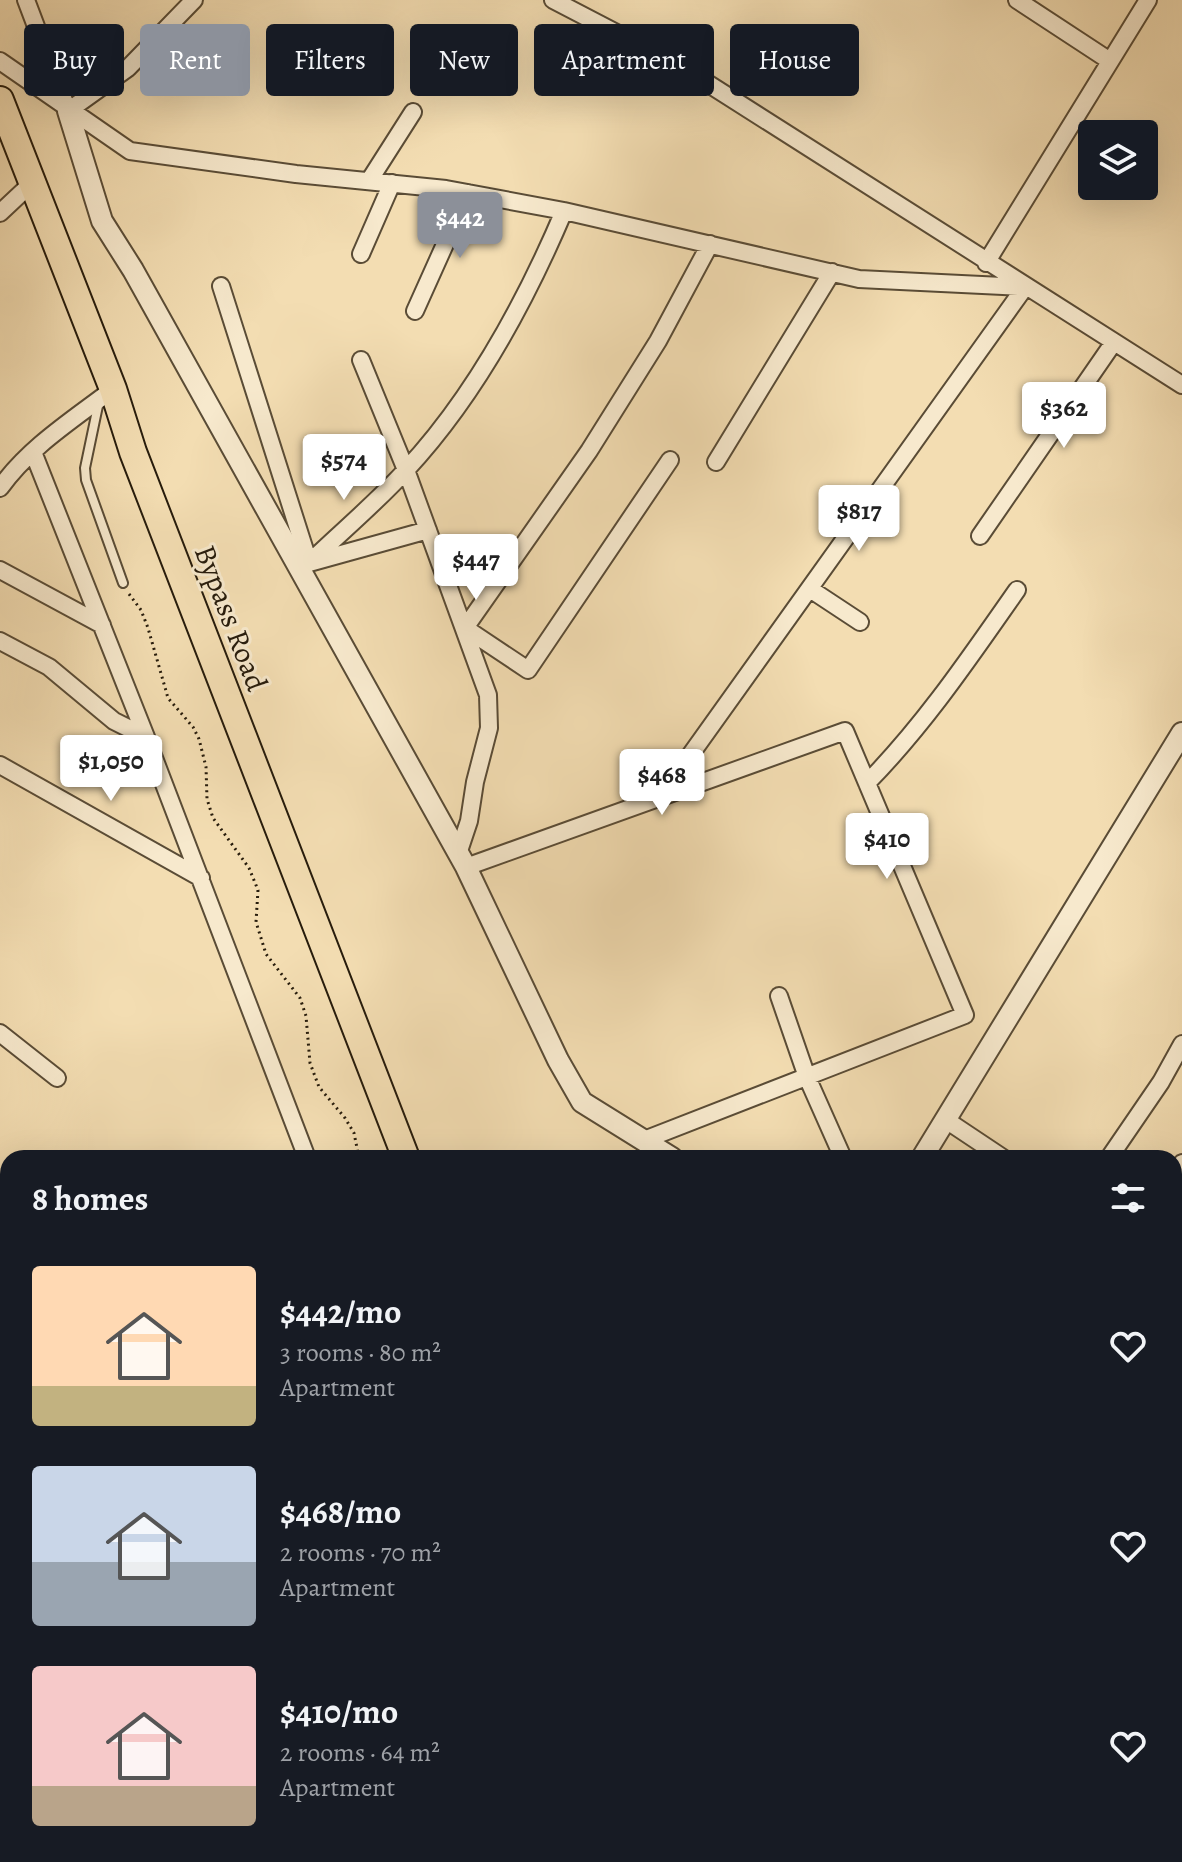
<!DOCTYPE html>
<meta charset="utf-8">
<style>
:root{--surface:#171b24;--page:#242831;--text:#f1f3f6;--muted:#9ea1a6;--accent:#8c9099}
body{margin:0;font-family:Alegreya,serif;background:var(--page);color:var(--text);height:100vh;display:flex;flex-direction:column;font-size:30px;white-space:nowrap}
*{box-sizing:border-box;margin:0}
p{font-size:26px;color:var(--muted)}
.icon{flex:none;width:44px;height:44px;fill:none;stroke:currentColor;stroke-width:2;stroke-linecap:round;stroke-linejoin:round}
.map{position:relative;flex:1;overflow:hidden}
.side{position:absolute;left:0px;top:1150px;width:1182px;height:712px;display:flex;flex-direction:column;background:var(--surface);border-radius:24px 24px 0 0;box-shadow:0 8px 32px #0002}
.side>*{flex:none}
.banner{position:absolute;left:24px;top:24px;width:1134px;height:72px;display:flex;gap:16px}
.fabs{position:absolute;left:1078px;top:120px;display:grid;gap:16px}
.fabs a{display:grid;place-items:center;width:80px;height:80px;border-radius:8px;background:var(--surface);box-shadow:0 8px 32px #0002;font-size:40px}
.price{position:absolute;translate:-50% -68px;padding:0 18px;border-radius:8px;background:#fff;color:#222;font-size:26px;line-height:52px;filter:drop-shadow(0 2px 4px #0008)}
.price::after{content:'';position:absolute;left:50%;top:48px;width:24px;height:18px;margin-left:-12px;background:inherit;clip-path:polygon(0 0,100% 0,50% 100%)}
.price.selected{background:var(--accent);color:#fff}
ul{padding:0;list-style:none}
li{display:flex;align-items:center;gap:24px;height:200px;padding:0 32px}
li span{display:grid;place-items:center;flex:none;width:224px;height:160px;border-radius:8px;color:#555}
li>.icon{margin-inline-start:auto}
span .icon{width:96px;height:96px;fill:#fffc;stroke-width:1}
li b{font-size:34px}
h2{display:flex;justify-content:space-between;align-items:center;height:96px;padding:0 32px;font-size:34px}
.pill{padding:0 28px;border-radius:8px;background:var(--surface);box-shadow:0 8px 32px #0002;font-size:28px;line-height:72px}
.pill.selected{background:var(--accent);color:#fff}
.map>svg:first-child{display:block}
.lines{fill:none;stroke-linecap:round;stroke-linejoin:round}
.service-casing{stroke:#5a4c36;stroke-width:12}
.minor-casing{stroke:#5a4c36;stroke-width:20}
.tertiary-casing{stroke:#5a4c36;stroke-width:24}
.primary-casing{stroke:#271c0c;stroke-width:30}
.path{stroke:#271c0c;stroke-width:3;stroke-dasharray:2 4;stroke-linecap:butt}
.service{stroke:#f7e9cd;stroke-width:8}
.minor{stroke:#f7e9cd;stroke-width:16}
.tertiary{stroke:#f7e9cd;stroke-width:20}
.primary{stroke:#f3ddb2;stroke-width:26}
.labels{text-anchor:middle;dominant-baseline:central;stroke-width:6;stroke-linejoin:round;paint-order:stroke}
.street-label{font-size:30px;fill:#271c0c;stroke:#f7e9cd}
</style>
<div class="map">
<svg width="1182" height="1862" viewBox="0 0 1182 1862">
<rect width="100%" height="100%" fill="#f3ddb2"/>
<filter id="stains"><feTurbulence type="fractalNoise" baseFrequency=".0025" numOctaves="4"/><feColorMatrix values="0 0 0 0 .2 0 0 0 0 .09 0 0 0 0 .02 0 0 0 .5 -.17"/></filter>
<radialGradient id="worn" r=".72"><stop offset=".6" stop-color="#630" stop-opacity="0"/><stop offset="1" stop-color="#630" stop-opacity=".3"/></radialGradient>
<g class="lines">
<defs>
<path id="service" d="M99 401 85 468 86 480 123 583"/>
<path id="minor" d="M26 0 68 111 128 68 194 0
M553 0 682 67 1182 385
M1017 0 1110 61
M0 61 130 151 296 174 446 189 564 211 859 279 1025 287
M369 181 413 112
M0 213 33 182
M361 254 392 183
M986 263 1148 0
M221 286 309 563 428 530
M415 311 468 193
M361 360 406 470 488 695 489 728 475 782 469 821 458 854
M33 452 146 737 307 1158
M670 460 528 670 465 628 589 451 658 341 710 244
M716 462 832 272
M0 488C29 447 74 419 113 389
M980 536 1114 342
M298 567 309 563C341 532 376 503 406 470 475 396 525 303 564 211
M0 570 102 625
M810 589 860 622
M0 641 49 667 114 721 146 737
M0 765 201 878
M867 783C925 724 970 657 1017 590
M661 796 1025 287
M466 867 845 731 965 1015 644 1140
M779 996 807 1077 843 1158
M0 1033 57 1078
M946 1120 1003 1158
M1109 1158 1161 1082 1182 1044
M1174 1175 1182 1163
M0 1198 8 1200
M0 1354 8 1361
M1174 1457 1182 1450
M0 1460 8 1467
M1174 1519 1182 1529
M0 1568 8 1577
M1174 1632 1182 1644
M0 1723 8 1732
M1174 1745 1182 1740
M321 1854 332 1862
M564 1854 566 1862
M974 1854 977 1862
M231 1862 260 1854
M787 1862 802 1854"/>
<path id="tertiary" d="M68 111 102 221 133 270 466 867 558 1060 582 1102 672 1158
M922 1158 1182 733
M1174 1370 1182 1371"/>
<path id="primary" d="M0 100 113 389 133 452 406 1158
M676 1854 679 1862"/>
</defs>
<use href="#service" class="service-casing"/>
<use href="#minor" class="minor-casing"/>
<use href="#tertiary" class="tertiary-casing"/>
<use href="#primary" class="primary-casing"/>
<path class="path" d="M129 594 141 610 148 628 168 698 193 727 199 739 206 767 207 799 213 818 249 868 258 890 256 922 266 954 300 998 306 1016 310 1063 319 1087 345 1118 354 1133 359 1158
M621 1854V1862"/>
<use href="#service" class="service"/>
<use href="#minor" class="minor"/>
<use href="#tertiary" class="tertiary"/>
<use href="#primary" class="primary"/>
</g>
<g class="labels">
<g class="street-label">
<text transform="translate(231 618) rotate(69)">Bypass Road</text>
</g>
</g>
<rect width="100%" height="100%" filter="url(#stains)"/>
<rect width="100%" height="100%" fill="url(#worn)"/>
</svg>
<div class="fabs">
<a><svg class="icon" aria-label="layers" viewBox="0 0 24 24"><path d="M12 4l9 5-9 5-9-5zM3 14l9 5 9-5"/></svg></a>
</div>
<b class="price selected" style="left:460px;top:260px">$442</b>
<b class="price" style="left:1064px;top:450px">$362</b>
<b class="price" style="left:344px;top:502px">$574</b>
<b class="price" style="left:859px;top:553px">$817</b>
<b class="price" style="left:476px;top:602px">$447</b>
<b class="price" style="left:111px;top:803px">$1,050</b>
<b class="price" style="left:662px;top:817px">$468</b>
<b class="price" style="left:887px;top:881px">$410</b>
<div class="banner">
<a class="pill">Buy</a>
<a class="pill selected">Rent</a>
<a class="pill">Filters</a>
<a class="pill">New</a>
<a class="pill">Apartment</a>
<a class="pill">House</a>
</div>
<section class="side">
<h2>8 homes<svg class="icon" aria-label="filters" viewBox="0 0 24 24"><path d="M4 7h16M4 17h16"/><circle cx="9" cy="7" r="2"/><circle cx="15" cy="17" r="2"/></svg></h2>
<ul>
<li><span style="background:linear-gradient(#ffd9b3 75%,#c2b280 0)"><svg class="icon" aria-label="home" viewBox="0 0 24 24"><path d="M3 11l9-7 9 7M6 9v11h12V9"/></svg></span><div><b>$442/mo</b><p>3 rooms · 80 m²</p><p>Apartment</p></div><svg class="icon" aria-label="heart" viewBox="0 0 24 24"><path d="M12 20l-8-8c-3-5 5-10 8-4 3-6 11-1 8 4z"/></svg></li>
<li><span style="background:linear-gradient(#c9d6e8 60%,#9aa5b1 0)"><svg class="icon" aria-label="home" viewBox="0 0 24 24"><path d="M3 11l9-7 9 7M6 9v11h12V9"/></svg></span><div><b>$468/mo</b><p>2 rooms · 70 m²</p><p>Apartment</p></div><svg class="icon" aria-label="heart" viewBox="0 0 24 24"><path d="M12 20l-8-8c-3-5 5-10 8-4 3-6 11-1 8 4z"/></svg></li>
<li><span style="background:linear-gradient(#f6c9c9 75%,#b9a48a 0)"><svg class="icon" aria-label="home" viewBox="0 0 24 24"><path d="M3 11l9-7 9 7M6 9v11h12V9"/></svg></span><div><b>$410/mo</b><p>2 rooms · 64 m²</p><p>Apartment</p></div><svg class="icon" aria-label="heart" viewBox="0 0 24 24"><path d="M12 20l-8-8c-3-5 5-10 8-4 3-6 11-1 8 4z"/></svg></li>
</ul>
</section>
</div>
